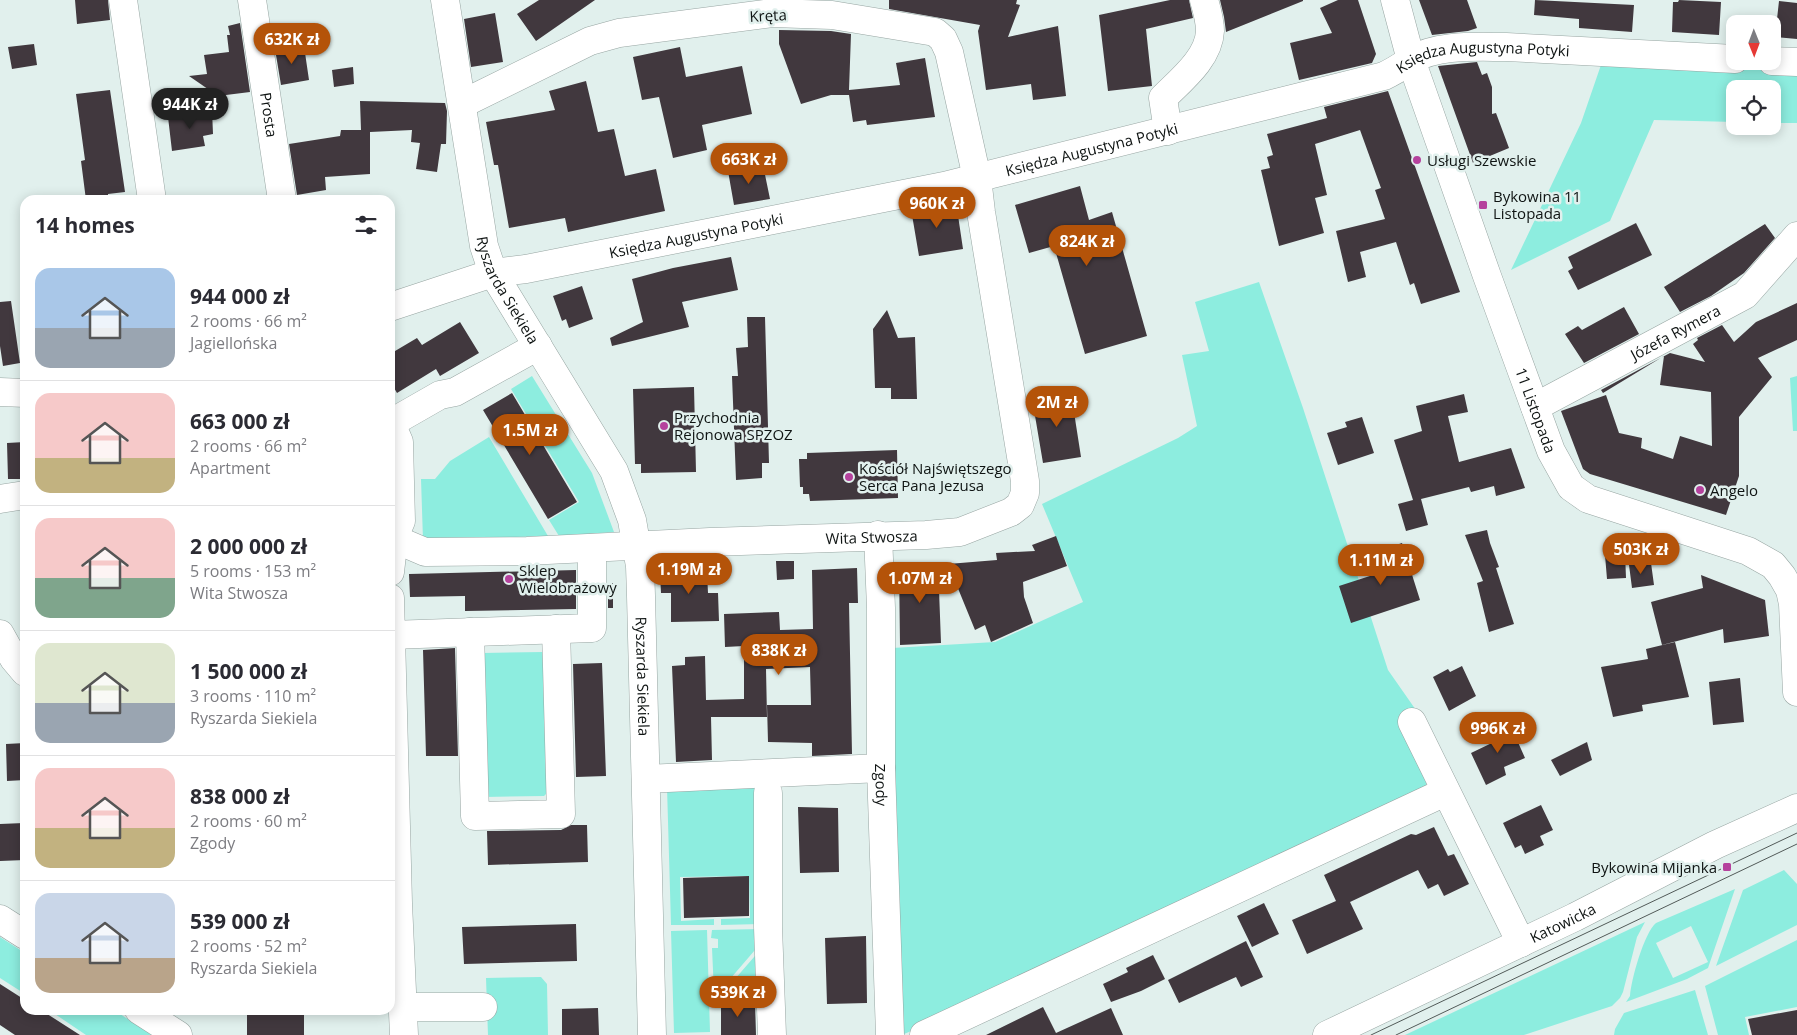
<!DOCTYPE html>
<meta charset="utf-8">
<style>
:root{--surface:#fff;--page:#f2f2f3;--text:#2b2b33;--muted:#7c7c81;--line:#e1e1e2;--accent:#b45309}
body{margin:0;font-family:"Open Sans",sans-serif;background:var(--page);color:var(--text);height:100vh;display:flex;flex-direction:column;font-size:19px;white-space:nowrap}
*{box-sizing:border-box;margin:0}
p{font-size:16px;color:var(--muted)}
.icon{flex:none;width:28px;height:28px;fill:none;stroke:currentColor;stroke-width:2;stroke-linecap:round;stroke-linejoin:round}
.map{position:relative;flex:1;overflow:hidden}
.side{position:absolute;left:20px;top:195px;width:375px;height:820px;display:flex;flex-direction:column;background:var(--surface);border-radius:15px;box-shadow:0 2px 12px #0003}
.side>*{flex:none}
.needle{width:32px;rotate:179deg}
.buttons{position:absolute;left:1726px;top:15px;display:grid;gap:10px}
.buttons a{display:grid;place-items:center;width:55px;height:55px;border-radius:10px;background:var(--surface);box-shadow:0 2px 12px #0003;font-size:25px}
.price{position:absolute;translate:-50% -42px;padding:0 11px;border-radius:18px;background:var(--accent);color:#fff;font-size:16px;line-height:32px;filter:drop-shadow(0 1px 2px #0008)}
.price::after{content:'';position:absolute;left:50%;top:30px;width:15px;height:11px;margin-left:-8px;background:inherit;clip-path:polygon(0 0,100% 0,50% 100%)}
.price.selected{background:#222;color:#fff}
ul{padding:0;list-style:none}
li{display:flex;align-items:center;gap:15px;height:125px;padding:0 15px}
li+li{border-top:1px solid var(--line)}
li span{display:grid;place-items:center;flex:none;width:140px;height:100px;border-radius:15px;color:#555}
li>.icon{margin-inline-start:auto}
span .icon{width:60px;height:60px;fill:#fffc;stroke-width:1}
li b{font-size:21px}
h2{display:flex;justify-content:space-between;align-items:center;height:60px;padding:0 15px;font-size:21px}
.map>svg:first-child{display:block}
.green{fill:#8deddf;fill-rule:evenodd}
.building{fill:#41383e}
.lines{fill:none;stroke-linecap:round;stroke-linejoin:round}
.minor-casing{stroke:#97a5a2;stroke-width:29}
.minor{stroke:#fff;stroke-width:28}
.tram{stroke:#525a58;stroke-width:1}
.poi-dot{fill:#b5429d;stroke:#e1f0ed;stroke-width:2}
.labels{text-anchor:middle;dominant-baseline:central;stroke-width:5;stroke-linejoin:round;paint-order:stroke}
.street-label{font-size:15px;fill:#0f1413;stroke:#e1f0ed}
.poi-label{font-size:15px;fill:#0f1413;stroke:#e1f0ed;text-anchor:start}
</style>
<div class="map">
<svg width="1797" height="1035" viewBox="0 0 1797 1035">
<rect width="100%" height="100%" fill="#e1f0ed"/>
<path class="green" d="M1602 62 1797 71V123H1773L1772 89H1735V122L1654 120 1610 221 1511 270 1581 123Z
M1259 282 1303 408 1388 670 1418 713 1428 778 1425 788 936 1021 904 1034 899 1031 892 648 995 642 1083 602 1042 504 1178 438 1197 426 1182 355 1209 351 1195 302Z
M532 376 592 473 614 532 559 536 549 520 579 502 511 389Z
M1797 376V431H1793L1790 378Z
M489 437 548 536 423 540 421 479H435L450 461Z
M544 652 547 793 544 796 484 797 482 653Z
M755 786 759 793 761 924 721 925V919L750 918 749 876 680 877 681 921 714 919V925H671L667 787Z
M1784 870 1797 884V925L1716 966 1743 890Z
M1735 889 1708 968 1687 979 1626 1002 1630 996C1631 980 1644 933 1656 923ZM1691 926 1708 962 1673 978 1656 943Z
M1645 922 1637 937 1623 992 1620 998 1612 1006 1524 1035H1405Z
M761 929V943L718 993H714L712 948H718V939L711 938 712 930Z
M707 930 710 1032 674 1033 671 931Z
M0 937 25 953V994L0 978Z
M1797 940V1007L1745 1017 1749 1035H1718L1705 986Z
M761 949 759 997 723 998 721 995Z
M541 977 547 984 548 1035H488L486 978Z
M1695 990 1708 1035H1614L1615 1029 1624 1013Z
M49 1010H114L152 1035H86Z"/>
<path class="building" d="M75 0H108L110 20 77 24Z
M539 0H595L536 41 517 14Z
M889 0H1017L1016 4 1020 5 1008 37 1058 26 1066 96 1033 100 1031 84 986 90 978 31 980 25 889 9Z
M1170 0H1189L1193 18 1146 29 1152 86 1108 91 1099 15Z
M1220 0H1303V1L1226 32 1224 17Z
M1338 0H1358L1376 54 1372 63 1299 80 1290 43 1332 33 1320 8Z
M1419 0H1467L1477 28 1468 31 1432 35Z
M1535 0 1634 5 1632 32 1579 28V19L1534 15Z
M1679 0 1721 2 1719 35 1672 32 1673 2H1678Z
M1779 1 1797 3V39L1775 37Z
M495 13 503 62 471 67 464 19Z
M240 23 250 92 218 96 189 76 207 74 204 55 229 52 227 35H230L228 26Z
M779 30 831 31 851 34 849 90 900 85 896 63 925 58 935 117 867 125 866 120 853 122 849 95H831L801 104 779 44Z
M34 44 37 65 12 69 8 47Z
M304 46 309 80 281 85 275 49Z
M680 47 686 77 742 66 752 114 702 125 707 150 673 158 659 97 642 100 633 57Z
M1477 62 1482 75 1487 73 1492 87V114L1496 113 1509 148 1473 163 1438 66Z
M353 67 354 84 334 87 332 70Z
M586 81 598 132 614 129 625 176 656 169 665 211 568 232 565 218 509 228 498 165H494L486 122 555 110 549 91Z
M110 90 125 192 108 194V200H86L81 161 85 160 76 94Z
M1388 91 1460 292 1421 304 1414 283 1410 285 1396 242 1360 252 1366 277 1348 282 1336 231 1385 219 1375 190 1381 188 1360 130 1315 144 1327 195 1315 198 1324 233 1279 246 1261 170 1270 168 1267 157 1273 155 1267 134 1327 118 1324 107Z
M360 101 445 103 447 111 446 144H441L437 172 416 169 420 143 411 142 412 130 370 132V174L325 177 326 190 297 195 289 144 340 136 341 130H361Z
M212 110 213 134 203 136 205 146 172 151 168 117Z
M763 165 770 199 734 205 728 171Z
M1080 186 1089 220 1112 212 1147 336 1085 354 1054 246 1029 253 1015 205Z
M956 202 963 249 919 256 911 209Z
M1636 223 1652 255 1578 290 1568 271 1573 268 1568 257Z
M1765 224 1775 238 1744 273 1711 296 1680 312 1664 287Z
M731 257 738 290 682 302 689 327 612 346 610 338 643 322 632 279 673 268Z
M582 286 593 319 569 328 566 319 562 321 553 296Z
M11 301 20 363 3 366 0 346V302Z
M1797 303V340L1758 358 1772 377 1739 417V476L1726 515 1590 474 1583 469 1561 411 1606 395 1619 433 1642 438 1641 448 1673 459 1680 436 1712 446 1711 392 1660 385 1664 356 1603 393 1601 390 1670 353 1705 362 1693 344 1698 340 1697 338 1722 325 1734 342 1756 322Z
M1624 307 1639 334 1584 363 1565 334 1578 326 1582 330Z
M887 310 898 338 915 337 917 399H891V388H875L873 329Z
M747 317H765L769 463H762V478L736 480 732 376H738L736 348 748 347Z
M460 322 479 353 440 376 436 369 397 393 390 381V354L417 338 422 345Z
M694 387 696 472 641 473V464H635L633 389Z
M512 393 577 502 548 519 483 410Z
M1071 393 1081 457 1043 463 1032 398Z
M1464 394 1468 412 1448 416 1459 462 1511 448 1525 488 1496 496 1494 486 1471 492 1469 487 1421 499 1428 525 1406 531 1398 504 1413 500 1394 440 1422 431 1416 406Z
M1362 417 1374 453 1338 465 1327 433 1347 427 1345 422Z
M25 442V479H8L7 443Z
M897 450 898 498 810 501 809 494H803V487H800L799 459H807V453Z
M1487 530 1490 543 1499 567 1496 568 1514 624 1489 632 1477 583 1483 581 1465 535Z
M1056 536 1067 566 1023 582 1024 597 1033 623 991 642 985 625 975 630 948 564 997 560 996 553 1035 551 1032 545Z
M1402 543 1420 600 1351 623 1339 586 1373 575 1367 555Z
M1625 553 1626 578 1607 579 1605 555Z
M776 561H794V579L777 580Z
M938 563 941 643 900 645 899 565Z
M1651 563 1654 585 1632 588 1629 565Z
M668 565H684L685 573H707L708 593H718L719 621 671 622V593H661L660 573Z
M857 568 858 603H849L852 754 812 756V743L768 742 767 705H811L810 667 766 669 767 717H711L712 760 676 762 672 666 685 665V657L705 656 706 700 744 699V646L725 647 724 614 779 612 780 630 813 629 812 570Z
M576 570V609L465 611V596L410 597 409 574Z
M1701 575 1765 600 1769 636 1724 643 1723 629 1662 645 1651 602 1703 588Z
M608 583H613V608H608Z
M1675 642 1689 697 1642 705 1643 711 1613 717 1601 667 1648 659 1646 649Z
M455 648 458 756H426L423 650Z
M602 663 606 776 576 777 573 664Z
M1462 666 1476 696 1449 711 1433 677 1448 669 1450 672Z
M1740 678 1744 722 1713 725 1709 682Z
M1509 722 1525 758 1504 767 1506 775 1486 785 1471 753 1496 741 1491 730Z
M1587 742 1592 760 1560 776 1551 760Z
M25 743V780L7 781 6 744Z
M1541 805 1553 830 1540 836 1544 845 1525 854 1521 845 1515 848 1503 823Z
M798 807 838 808 839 872 800 873Z
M24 823 25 860 0 861V824Z
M571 825H587L588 862 488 865 487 831 561 830Z
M1434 827 1448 856 1454 854 1469 884 1444 896 1438 884 1428 889 1418 870 1350 902 1363 929 1307 954 1292 920 1336 901 1324 875 1411 834 1416 835Z
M749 876V916L684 918 683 878Z
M1264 903 1279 934 1252 947 1237 916Z
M576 924 577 961 464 964 462 927Z
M866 936 867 1003 827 1004 825 938Z
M1246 941 1263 977 1241 987 1236 977 1179 1003 1168 980Z
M1153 955 1165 979 1141 991 1111 1002 1103 984 1128 972 1126 968Z
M0 984 25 1000V1010H41L80 1035H15L0 1025Z
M721 1000H755L756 1035H721Z
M1043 1007 1056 1033 1111 1008 1123 1035H986Z
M598 1008 599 1035H562V1009Z
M247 1010H304V1035H247Z
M1797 1010V1035H1752L1748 1019Z"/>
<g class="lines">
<defs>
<g id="minor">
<path d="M123 0 152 200"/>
<path id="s1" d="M252 0 282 200"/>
<path id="s2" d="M445 0 484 246 493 273 614 471 632 520 640 566 641 596 652 1035"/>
<path id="s3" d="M1395 0 1411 60 1487 276 1551 451 1571 487 1588 499 1748 551 1773 565 1782 576 1790 590 1793 604 1797 692"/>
<path d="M1772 61 1797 62"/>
<path d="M1168 131 1163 98C1181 80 1209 58 1210 31 1210 20 1207 10 1204 0"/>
<path id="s4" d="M390 307 493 273 526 269 944 186 1384 76C1395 71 1402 66 1411 60 1438 44 1476 47 1506 47L1735 59"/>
<path d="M0 392 25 393"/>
<path id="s5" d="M1535 407 1745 295 1797 236"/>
<path d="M390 421 399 442 401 521 394 537 390 572"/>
<path d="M391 423 440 395 455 392 538 346"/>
<path d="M0 499 25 495"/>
<path id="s6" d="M878 535 881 608V768L890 1035"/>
<path id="s7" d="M390 537 425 552 527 551 710 542 926 535 960 532 1011 512 1020 505 1025 493V481L981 212 977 178 949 52 943 39 935 32 832 15 772 13 619 33 590 41 462 104"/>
<path d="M390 598 398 903 404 1035"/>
<path d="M470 632 475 816 561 814 556 629"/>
<path d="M0 634 14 659 25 672"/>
<path d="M391 635 592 628V548"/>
<path d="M1412 722 1521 943"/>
<path d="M646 779 881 768"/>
<path d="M768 793V927L772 1035"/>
<path d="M0 919 25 935"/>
<path d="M403 1007H483"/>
<path d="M139 1010 178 1035"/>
<path d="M924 1035 1445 792"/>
<path id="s8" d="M1327 1035 1575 917 1715 845 1797 808"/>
</g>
</defs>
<use href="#minor" class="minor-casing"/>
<use href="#minor" class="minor"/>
<path class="tram" d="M1371 1035 1797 833
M1396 1035 1797 844"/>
</g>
<g class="poi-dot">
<circle cx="1417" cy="160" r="5"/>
<rect x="1478" y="200" width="10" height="10" rx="2.5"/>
<circle cx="664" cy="426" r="5"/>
<circle cx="849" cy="477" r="5"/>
<circle cx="1700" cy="490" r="5"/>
<circle cx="509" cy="579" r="5"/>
<rect x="1722" y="862" width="10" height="10" rx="2.5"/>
</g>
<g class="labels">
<g class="street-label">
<text transform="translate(768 15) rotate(-3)">Kręta</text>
<text stroke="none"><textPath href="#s4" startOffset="1125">Księdza Augustyna Potyki</textPath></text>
<text stroke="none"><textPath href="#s1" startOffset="116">Prosta</textPath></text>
<text stroke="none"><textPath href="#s4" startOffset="720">Księdza Augustyna Potyki</textPath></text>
<text stroke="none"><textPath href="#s4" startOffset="315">Księdza Augustyna Potyki</textPath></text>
<text stroke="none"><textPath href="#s2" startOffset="299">Ryszarda Siekiela</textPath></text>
<text stroke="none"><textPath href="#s5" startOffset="159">Józefa Rymera</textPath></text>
<text stroke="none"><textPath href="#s3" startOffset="434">11 Listopada</textPath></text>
<text stroke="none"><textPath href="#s7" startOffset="485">Wita Stwosza</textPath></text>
<text stroke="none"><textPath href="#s2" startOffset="719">Ryszarda Siekiela</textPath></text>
<text stroke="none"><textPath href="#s6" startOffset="250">Zgody</textPath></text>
<text stroke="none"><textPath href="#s8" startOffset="261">Katowicka</textPath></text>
</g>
<g class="poi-label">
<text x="1427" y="160">Usługi Szewskie</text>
<text x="1493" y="196">Bykowina 11<tspan x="1493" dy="17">Listopada</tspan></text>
<text x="674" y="417">Przychodnia<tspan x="674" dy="17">Rejonowa SPZOZ</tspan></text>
<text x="859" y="468">Kościół Najświętszego<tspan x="859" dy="17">Serca Pana Jezusa</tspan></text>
<text x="1710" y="490">Angelo</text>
<text x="519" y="570">Sklep<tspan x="519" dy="17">Wielobrażowy</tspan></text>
<text x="1717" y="867" text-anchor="end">Bykowina Mijanka</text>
</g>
</g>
</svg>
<div class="buttons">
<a><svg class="needle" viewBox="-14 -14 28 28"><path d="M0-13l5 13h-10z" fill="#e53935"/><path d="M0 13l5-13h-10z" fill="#7c7c81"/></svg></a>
<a><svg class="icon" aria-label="locate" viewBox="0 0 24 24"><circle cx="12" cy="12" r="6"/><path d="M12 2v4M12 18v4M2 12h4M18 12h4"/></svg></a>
</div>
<b class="price" style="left:292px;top:65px">632K zł</b>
<b class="price selected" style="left:190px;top:130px">944K zł</b>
<b class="price" style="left:749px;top:185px">663K zł</b>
<b class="price" style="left:937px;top:229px">960K zł</b>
<b class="price" style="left:1087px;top:267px">824K zł</b>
<b class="price" style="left:1057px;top:428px">2M zł</b>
<b class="price" style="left:530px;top:456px">1.5M zł</b>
<b class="price" style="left:1641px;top:575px">503K zł</b>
<b class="price" style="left:1381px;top:586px">1.11M zł</b>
<b class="price" style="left:689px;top:595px">1.19M zł</b>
<b class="price" style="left:920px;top:604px">1.07M zł</b>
<b class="price" style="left:779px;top:676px">838K zł</b>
<b class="price" style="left:1498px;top:754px">996K zł</b>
<b class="price" style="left:738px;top:1018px">539K zł</b>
<section class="side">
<h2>14 homes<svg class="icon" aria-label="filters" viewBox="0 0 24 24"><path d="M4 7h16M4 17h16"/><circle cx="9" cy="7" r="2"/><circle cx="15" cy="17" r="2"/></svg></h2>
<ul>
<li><span style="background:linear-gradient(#a9c7e8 60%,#9aa5b1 0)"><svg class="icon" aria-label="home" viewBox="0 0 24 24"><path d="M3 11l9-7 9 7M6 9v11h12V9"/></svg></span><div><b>944 000 zł</b><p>2 rooms · 66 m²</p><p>Jagiellońska</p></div></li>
<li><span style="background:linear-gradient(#f6c9c9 65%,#c2b280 0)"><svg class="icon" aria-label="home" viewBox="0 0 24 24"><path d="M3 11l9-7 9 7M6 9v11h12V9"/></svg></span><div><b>663 000 zł</b><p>2 rooms · 66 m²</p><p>Apartment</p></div></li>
<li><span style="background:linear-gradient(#f6c9c9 60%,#7fa58c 0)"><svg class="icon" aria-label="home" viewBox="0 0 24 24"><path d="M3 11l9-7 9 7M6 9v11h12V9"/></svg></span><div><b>2 000 000 zł</b><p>5 rooms · 153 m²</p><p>Wita Stwosza</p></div></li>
<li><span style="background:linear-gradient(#dfe7d0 60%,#9aa5b1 0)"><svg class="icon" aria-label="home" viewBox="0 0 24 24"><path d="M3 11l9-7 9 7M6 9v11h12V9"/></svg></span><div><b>1 500 000 zł</b><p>3 rooms · 110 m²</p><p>Ryszarda Siekiela</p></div></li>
<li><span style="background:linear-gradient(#f6c9c9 60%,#c2b280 0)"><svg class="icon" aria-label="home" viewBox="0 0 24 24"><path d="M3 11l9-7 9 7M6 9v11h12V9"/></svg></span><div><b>838 000 zł</b><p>2 rooms · 60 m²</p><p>Zgody</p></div></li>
<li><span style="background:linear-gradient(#c9d6e8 65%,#b9a48a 0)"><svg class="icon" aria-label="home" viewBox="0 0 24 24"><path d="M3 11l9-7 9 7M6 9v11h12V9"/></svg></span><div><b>539 000 zł</b><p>2 rooms · 52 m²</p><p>Ryszarda Siekiela</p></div></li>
</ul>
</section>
</div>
